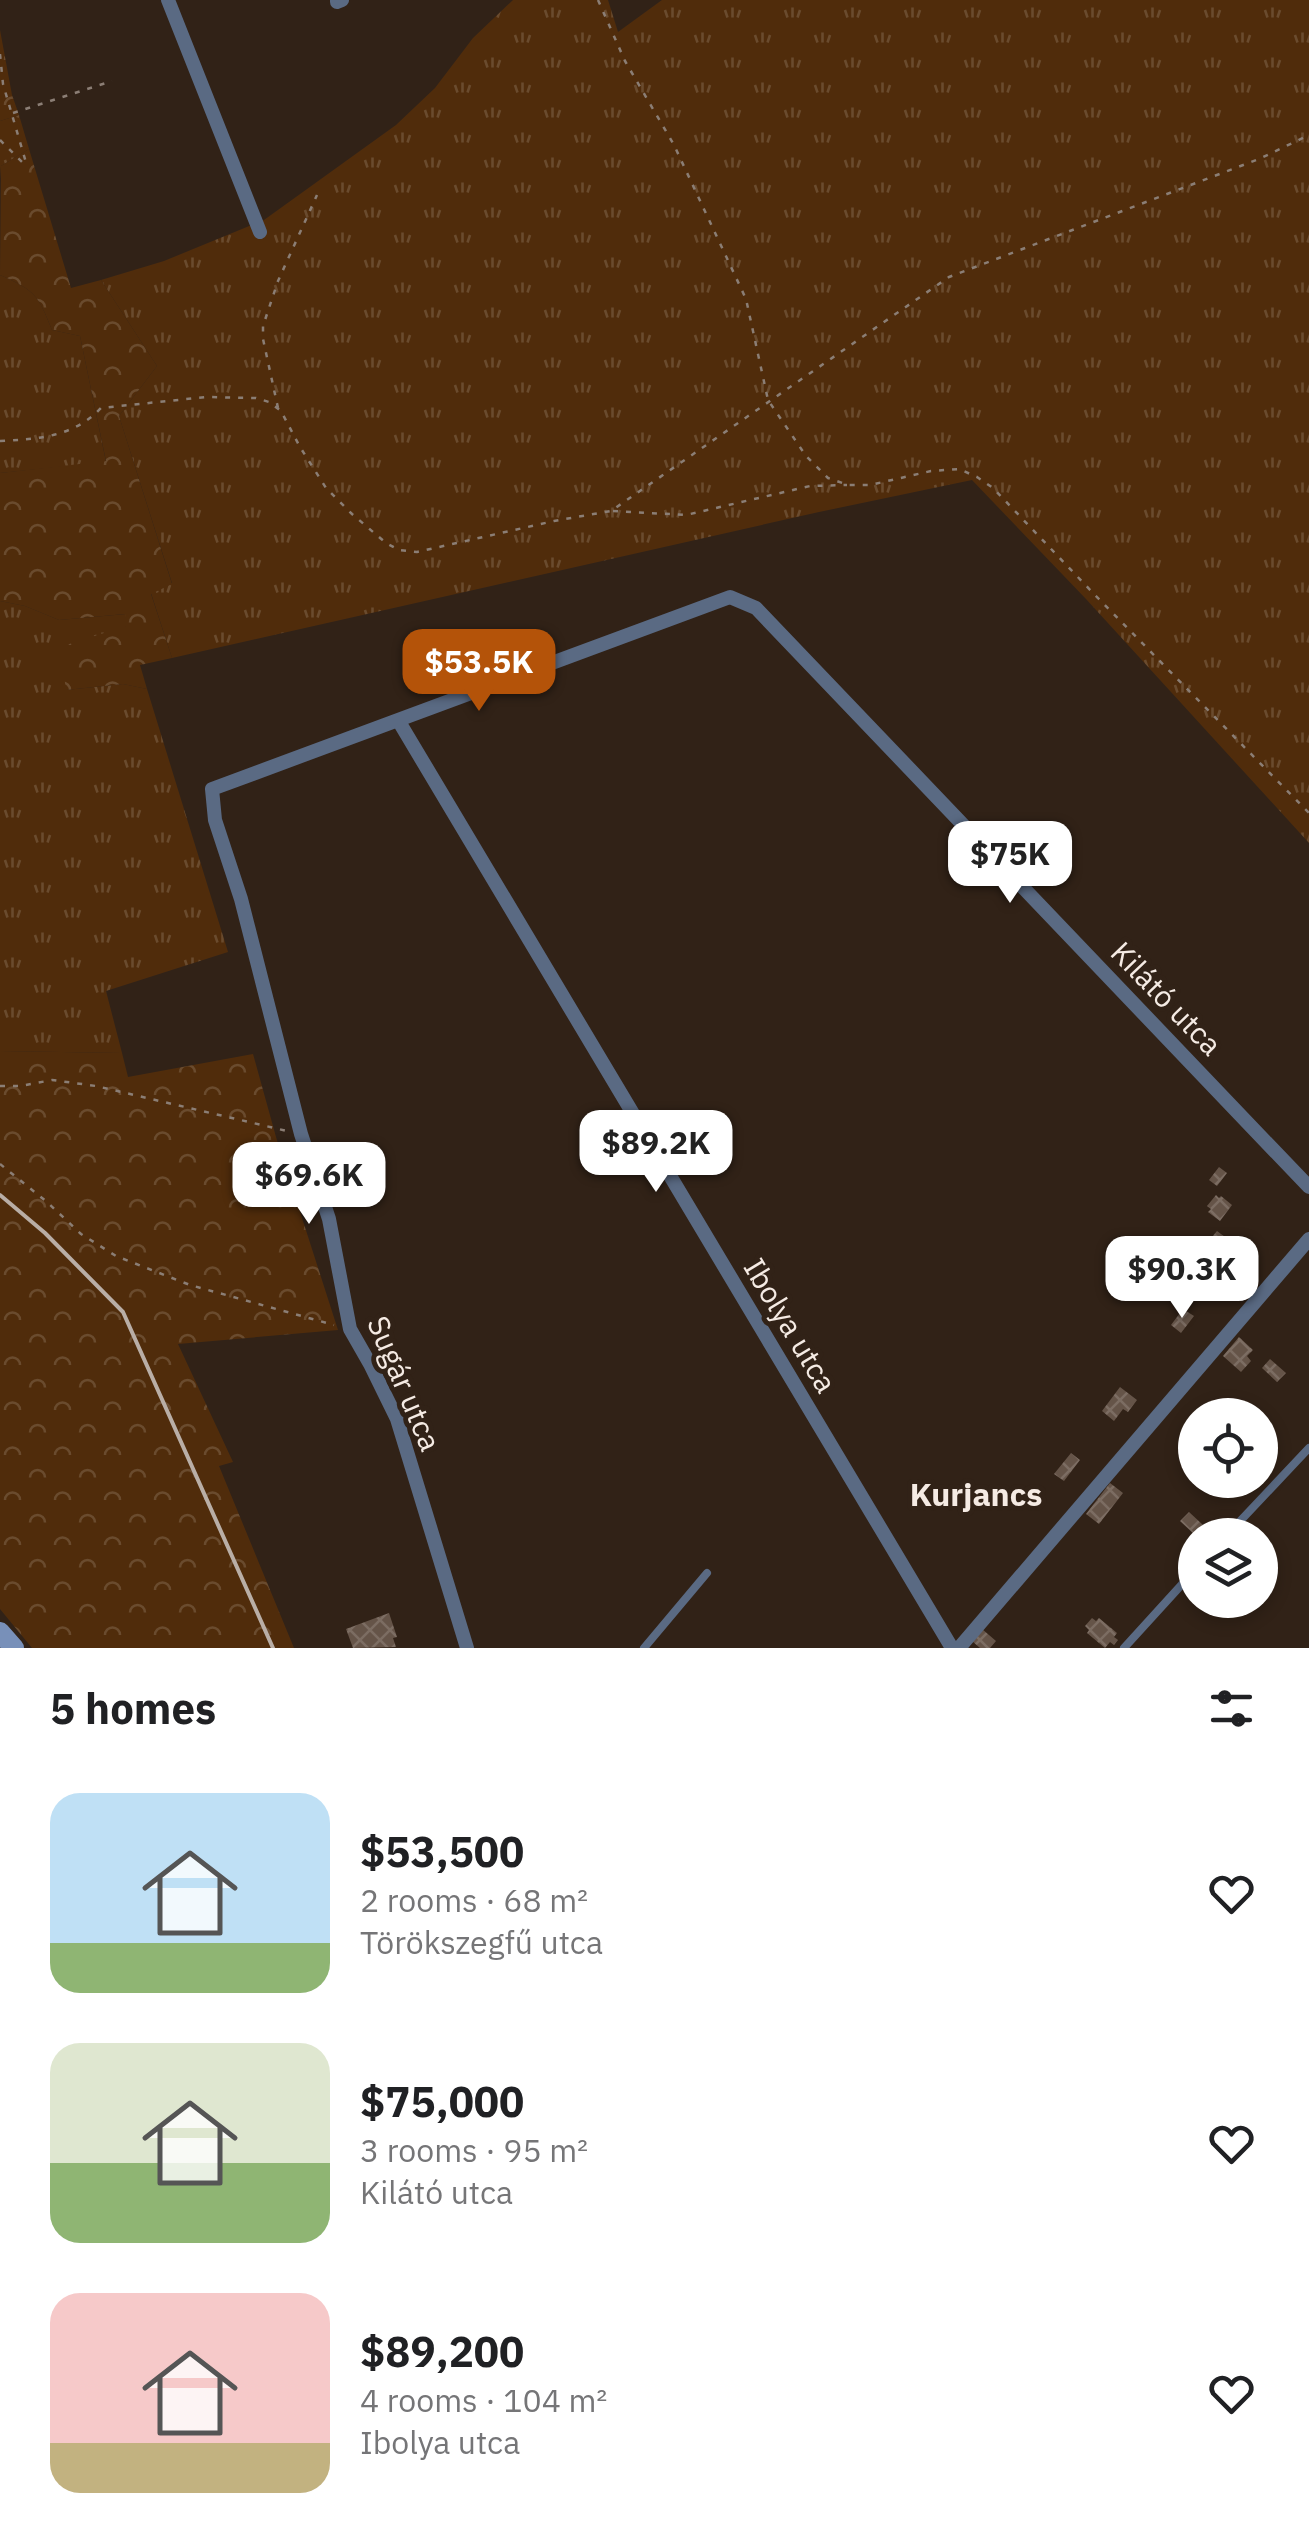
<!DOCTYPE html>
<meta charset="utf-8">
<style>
:root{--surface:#fff;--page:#f6f6f6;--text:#202124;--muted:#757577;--accent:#b45309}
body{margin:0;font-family:"IBM Plex Sans",sans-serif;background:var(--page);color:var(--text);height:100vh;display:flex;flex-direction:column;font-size:38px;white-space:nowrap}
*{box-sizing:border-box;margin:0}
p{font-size:32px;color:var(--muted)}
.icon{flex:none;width:55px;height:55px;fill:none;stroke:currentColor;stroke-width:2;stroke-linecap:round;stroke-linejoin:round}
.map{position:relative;height:1648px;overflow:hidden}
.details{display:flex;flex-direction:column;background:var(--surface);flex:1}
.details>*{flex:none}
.tools{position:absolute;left:1178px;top:1398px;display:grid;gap:20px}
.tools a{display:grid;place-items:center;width:100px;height:100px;border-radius:50%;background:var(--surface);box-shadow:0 5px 15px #0003;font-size:50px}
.price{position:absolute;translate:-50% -85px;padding:0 22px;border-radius:20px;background:#fff;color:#222;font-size:32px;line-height:65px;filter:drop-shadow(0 2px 5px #0008)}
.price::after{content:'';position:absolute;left:50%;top:60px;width:30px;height:22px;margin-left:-15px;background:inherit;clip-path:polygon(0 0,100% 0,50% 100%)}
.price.current{background:var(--accent);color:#fff}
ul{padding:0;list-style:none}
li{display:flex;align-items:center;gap:30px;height:250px;padding:0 50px}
li span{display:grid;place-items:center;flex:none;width:280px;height:200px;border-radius:30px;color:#555}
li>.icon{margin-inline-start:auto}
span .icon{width:120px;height:120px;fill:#fffc;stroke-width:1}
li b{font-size:42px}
h2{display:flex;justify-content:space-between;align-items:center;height:120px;padding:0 50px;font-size:42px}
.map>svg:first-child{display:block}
.grass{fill:url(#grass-tufts)}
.forest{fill:url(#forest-crowns)}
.building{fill:url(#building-cross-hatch)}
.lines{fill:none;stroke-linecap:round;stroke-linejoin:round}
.path{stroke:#8b7e75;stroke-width:2.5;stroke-dasharray:5 8;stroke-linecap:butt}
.service{stroke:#5a6a83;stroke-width:8}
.minor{stroke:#5a6a83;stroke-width:14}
.secondary{stroke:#7890b9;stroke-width:20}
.rail{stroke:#b9aea6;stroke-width:4}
.labels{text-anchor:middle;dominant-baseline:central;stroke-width:10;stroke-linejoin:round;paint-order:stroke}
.street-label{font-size:30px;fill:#f5ebe4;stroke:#312217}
.neighbourhood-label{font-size:32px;font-weight:bold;fill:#f5ebe4;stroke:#312217}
</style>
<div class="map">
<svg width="1309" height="1648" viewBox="0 0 1309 1648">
<defs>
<pattern id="grass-tufts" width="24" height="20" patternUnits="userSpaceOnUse" patternTransform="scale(2.5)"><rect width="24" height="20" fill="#502c0b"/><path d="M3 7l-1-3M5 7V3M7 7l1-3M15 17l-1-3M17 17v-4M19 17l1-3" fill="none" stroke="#6a4b2e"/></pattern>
<pattern id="forest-crowns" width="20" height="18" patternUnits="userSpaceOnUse" patternTransform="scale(2.5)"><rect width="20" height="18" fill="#502c0b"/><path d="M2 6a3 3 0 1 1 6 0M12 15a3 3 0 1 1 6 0" fill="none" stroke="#6a4b2e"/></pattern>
<pattern id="building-cross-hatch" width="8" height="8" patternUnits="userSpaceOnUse" patternTransform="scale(2.5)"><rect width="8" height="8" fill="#655448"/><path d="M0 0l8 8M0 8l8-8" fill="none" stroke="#7c6d62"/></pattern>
</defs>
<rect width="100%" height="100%" fill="#312217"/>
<path class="grass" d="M513 0H608L618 32 662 0H1309V843L1086 599 972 480 819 512 172 658 151 593 172 583 119 416 157 366 101 280 164 261 264 220 396 125 435 88 473 38Z
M19 115 29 149 1 166 0 179V121Z
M0 275C36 291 38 295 52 330L80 336 106 462 0 473Z
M0 601 25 606 59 620 126 614V626L66 690 123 684 147 689 228 952 106 991 122 1053 0 1051Z"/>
<path class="forest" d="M0 30 12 95 19 115 0 121Z
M29 149 71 288 101 280 157 366 119 416 172 584 151 594 172 658 140 665 147 689 123 684 66 690 60 647 126 626 125 614 59 620 25 606 0 601V473L106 461 80 336 52 330C38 295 36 291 0 275L1 166Z
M0 1051 122 1053 128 1077 253 1054 276 1137 338 1330 178 1344 233 1462 219 1466 294 1648H32L0 1609Z"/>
<path class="building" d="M1219 1167 1227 1173 1217 1186 1209 1180Z
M1216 1195 1219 1198 1221 1196 1232 1205 1220 1221 1208 1212 1211 1209 1207 1206Z
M1217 1231 1233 1243 1223 1257 1206 1244Z
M1183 1309 1194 1316 1181 1333 1171 1325Z
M1239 1337 1253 1350 1247 1356 1251 1361 1241 1372 1223 1356Z
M1270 1359 1286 1373 1277 1382 1262 1368Z
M1120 1387 1137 1400 1128 1412 1123 1409 1114 1421 1102 1411Z
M1071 1453 1080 1460 1064 1481 1054 1474Z
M1110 1483 1123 1493 1099 1524 1086 1514Z
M1189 1512 1203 1525 1194 1534 1180 1521Z
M389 1613 397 1637 393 1638 396 1647 353 1648 346 1629Z
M1092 1618 1096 1621 1099 1618 1117 1633 1114 1637 1118 1640 1114 1645 1110 1642 1105 1648 1087 1633 1089 1630 1085 1626Z
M982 1629 996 1641 990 1648H980L972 1641Z"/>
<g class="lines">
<path class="path" d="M598 0 625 61 674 145 746 299 768 400 806 456 828 478 848 485H870L931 471 959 469 977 477 993 488 1094 594 1309 813
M0 54 3 84 27 166
M13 113 112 81
M0 140 25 165
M278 408 263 339V326L278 281 317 195
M0 441C38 439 74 437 101 408L206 397 256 398 269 402 281 411 300 447 326 488 352 514 386 543 399 550 417 552 554 521 611 511 949 277 1259 159 1309 135
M613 511 686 515 810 486 847 485
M0 1086H21L52 1080 96 1086 287 1131
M0 1164 47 1202 81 1234 116 1256 190 1285 334 1325"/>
<path class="service" d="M1227 1535 1309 1448
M644 1648 707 1573
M1124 1648 1195 1570"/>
<path class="minor" d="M168 0 260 232
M337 0V2L342 0
M398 720 952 1648
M467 1648 397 1419 370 1364 350 1329 329 1219 301 1134 241 899 215 820 212 789 730 597 756 608 1309 1187
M959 1648 1309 1239"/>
<path class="secondary" d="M0 1632 14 1648"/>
<path class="rail" d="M0 1195 45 1233 123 1312 273 1648"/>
</g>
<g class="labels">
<g class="street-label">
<text transform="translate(1167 998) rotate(46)">Kilátó utca</text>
<text transform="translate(791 1325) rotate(59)">Ibolya utca</text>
<text transform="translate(405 1383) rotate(67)">Sugár utca</text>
</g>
<g class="neighbourhood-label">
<text x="976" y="1494">Kurjancs</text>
</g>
</g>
</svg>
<div class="tools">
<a><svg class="icon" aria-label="locate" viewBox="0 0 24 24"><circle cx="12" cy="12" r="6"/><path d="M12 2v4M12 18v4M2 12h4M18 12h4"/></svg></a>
<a><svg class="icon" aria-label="layers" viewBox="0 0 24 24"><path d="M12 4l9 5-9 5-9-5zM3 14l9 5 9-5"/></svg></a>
</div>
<b class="price current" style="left:479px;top:714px">$53.5K</b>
<b class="price" style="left:1010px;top:906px">$75K</b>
<b class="price" style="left:656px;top:1195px">$89.2K</b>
<b class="price" style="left:309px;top:1227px">$69.6K</b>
<b class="price" style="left:1182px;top:1321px">$90.3K</b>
</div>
<section class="details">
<h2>5 homes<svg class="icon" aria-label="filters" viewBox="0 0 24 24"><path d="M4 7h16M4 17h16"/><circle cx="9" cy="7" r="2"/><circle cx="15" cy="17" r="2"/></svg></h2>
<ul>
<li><span style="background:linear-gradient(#bfe0f5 75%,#8fb573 0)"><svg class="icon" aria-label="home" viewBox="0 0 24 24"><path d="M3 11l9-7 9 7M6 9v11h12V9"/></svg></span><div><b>$53,500</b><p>2 rooms · 68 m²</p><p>Törökszegfű utca</p></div><svg class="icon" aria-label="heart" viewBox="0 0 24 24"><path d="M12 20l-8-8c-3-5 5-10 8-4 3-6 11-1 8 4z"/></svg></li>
<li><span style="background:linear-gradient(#dfe7d0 60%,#8fb573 0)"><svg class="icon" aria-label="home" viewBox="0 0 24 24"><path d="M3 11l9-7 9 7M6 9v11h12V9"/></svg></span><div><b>$75,000</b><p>3 rooms · 95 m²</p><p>Kilátó utca</p></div><svg class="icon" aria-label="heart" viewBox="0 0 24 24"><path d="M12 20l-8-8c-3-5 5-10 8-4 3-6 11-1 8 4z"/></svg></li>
<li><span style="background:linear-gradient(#f6c9c9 75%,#c2b280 0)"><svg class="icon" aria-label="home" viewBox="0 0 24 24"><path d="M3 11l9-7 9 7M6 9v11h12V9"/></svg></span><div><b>$89,200</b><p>4 rooms · 104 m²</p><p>Ibolya utca</p></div><svg class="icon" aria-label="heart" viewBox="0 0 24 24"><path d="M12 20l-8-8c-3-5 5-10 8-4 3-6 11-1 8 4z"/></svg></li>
</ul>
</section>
